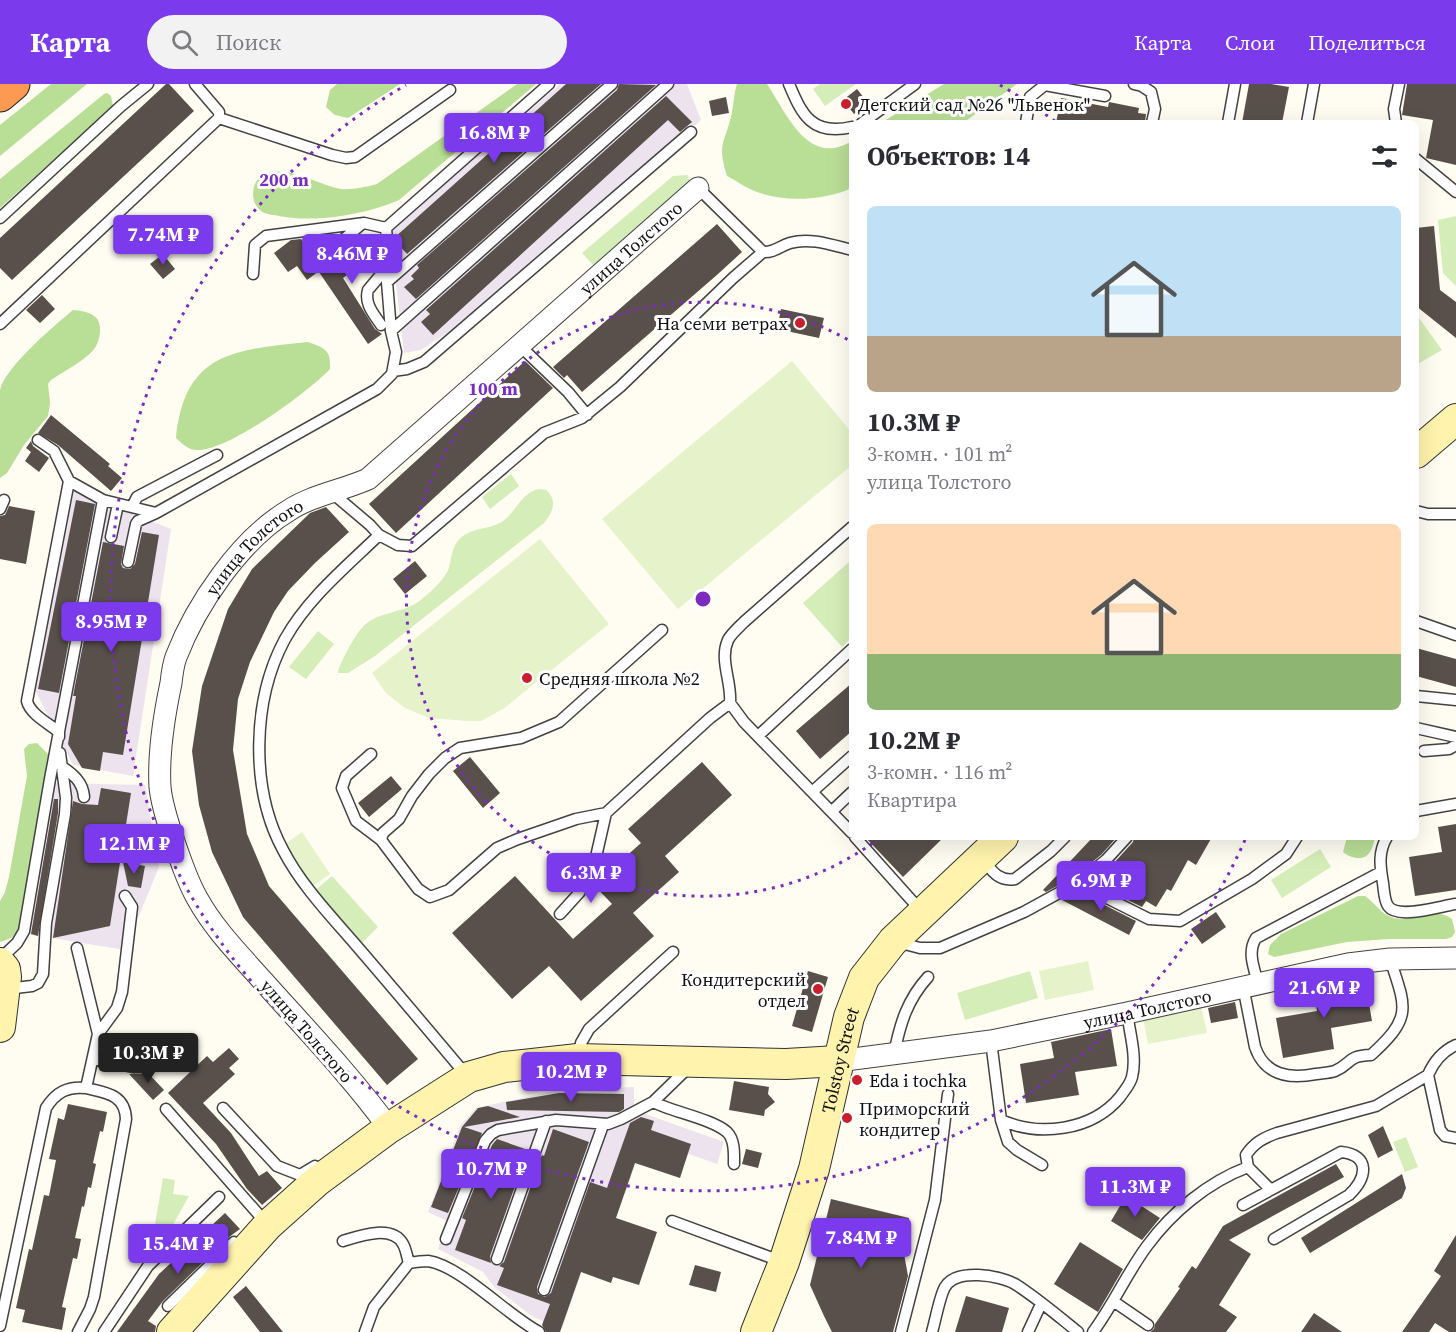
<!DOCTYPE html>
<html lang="ru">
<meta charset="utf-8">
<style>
:root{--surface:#fff;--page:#f2f2f3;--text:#2b2b33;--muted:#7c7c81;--accent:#7c3aed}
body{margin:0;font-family:"Source Serif 4",serif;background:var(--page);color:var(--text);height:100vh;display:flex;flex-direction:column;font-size:22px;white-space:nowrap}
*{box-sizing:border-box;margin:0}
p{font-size:20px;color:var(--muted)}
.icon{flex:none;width:33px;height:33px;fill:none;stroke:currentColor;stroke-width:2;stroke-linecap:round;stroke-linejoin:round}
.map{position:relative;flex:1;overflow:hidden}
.sheet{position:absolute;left:849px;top:36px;width:570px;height:720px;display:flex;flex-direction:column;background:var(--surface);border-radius:9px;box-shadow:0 6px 24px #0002}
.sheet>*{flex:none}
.price{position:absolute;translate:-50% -51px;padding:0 14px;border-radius:6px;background:var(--accent);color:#fff;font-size:20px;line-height:39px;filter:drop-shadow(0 2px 3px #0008)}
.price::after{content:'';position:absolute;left:50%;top:36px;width:18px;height:14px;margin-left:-9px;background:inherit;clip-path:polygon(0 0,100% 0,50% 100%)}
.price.selected{background:#222;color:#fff}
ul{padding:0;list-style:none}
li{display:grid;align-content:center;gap:12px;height:318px;padding:0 18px}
li span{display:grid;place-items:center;height:186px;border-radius:9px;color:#555}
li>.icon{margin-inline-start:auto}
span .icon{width:108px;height:108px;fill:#fffc;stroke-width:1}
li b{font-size:26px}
h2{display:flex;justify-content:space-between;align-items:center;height:72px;padding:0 18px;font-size:26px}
header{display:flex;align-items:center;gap:36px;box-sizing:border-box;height:84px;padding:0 30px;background:var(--accent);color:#fff}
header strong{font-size:28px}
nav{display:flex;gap:33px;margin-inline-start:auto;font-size:21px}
.search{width:420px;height:54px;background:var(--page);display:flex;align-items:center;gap:15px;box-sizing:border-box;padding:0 21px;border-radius:33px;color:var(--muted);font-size:22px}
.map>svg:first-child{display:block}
.industrial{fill:#ede3ee}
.green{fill:#d5edb8}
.forest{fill:#b9de96}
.pitch{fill:#e6f3ca}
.building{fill:#59504b}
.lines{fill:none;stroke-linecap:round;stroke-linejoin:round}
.lane-casing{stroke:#424242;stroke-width:13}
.street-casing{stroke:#424242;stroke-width:23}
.secondary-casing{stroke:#313131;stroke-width:32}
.highway-casing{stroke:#202020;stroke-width:35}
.lane{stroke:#fff;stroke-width:10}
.street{stroke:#fff;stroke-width:21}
.secondary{stroke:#fff3ad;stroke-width:30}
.highway{stroke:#fc9a52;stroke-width:33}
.ring{fill:none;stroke:#7b2cbf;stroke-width:3;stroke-dasharray:3 6}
.poi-dot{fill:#c91e2c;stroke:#fff;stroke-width:2}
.labels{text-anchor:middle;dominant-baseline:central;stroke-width:6;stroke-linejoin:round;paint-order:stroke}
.poi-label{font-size:18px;fill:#0f0f0f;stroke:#fff;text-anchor:start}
.street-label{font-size:18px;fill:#0f0f0f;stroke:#fff}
.centre{fill:#7b2cbf;stroke:#fff;stroke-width:3}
.ring-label{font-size:18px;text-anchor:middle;font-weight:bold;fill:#7b2cbf;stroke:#fff;stroke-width:6;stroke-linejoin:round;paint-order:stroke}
</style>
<header>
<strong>Карта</strong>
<div class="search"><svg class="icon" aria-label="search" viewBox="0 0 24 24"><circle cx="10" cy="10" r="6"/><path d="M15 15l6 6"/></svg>Поиск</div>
<nav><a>Карта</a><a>Слои</a><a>Поделиться</a></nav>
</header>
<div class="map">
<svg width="1456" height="1248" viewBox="0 0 1456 1248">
<rect width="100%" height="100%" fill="#fffcf2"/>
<path class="industrial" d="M560 0H687L701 36 489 222 421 266 404 269 390 148Z
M74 406 171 445 133 692 73 681 35 606Z
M51 699 145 701 159 783 125 866 27 850Z
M634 1003V1026L724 1058 717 1080 644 1054 625 1110 610 1106 562 1244 533 1233 494 1203 483 1188 438 1165 447 1137 428 1128 460 1042 476 1024 558 1006Z"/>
<path class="green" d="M820 0H856L825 22 813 5Z
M688 91 690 100 595 183 582 169 673 92Z
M1456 132V202L1443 189 1438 136Z
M1416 230 1442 266 1416 281Z
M511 390 519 402 490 425 482 413Z
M540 405 546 406C558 416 553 428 544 439L375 572 348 589H338C338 582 355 551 361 545 376 526 403 531 422 515 432 507 444 496 449 484 451 475 452 465 457 458 469 442 489 447 503 437 517 427 521 408 540 405Z
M849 478 852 482V553L842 563 803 519Z
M318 547 334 560 306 595 289 583Z
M1320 765 1331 783 1282 814 1271 796Z
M332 792 378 843 362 859 314 807Z
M1030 887 1038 914 965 936 957 909Z
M1406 1053 1418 1083 1405 1088 1393 1058Z
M163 1094 175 1096 173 1110 189 1112 165 1155 151 1163Z"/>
<path class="forest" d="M51 0H87L0 72V41Z
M337 0H400L348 34 335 31 326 23 330 6Z
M517 0H536L399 116C364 131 313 140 274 131 271 131 263 129 261 127 248 117 252 94 266 89 286 81 320 101 341 105 352 106 366 103 377 100Z
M737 0H767C787 30 808 84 852 57V104C823 117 781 119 752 106 743 102 735 96 727 92 716 57 726 59 732 28 734 18 734 9 737 0Z
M944 0H1017L963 39H881Z
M107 9 111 12 113 22 0 124V95L104 10Z
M73 226C86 227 101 230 100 246 100 252 98 260 94 265 86 276 63 288 51 296L48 300 50 319 48 332 24 361 7 389 0 394V307C4 284 54 242 73 226Z
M308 258C325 264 331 266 330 285 308 308 232 364 200 366 189 367 184 361 176 354 185 267 235 266 308 258Z
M37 659 51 673 22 833C17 850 17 853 0 858V817L5 808 9 793 27 692 24 665 29 660Z
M1347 753H1375C1374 757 1373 764 1370 768 1364 778 1350 774 1343 768Z
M1358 812H1365C1374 818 1380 829 1391 833 1411 841 1433 821 1452 835L1455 848 1452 853 1446 855H1389L1347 858 1274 873 1268 870 1270 861 1281 850Z"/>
<path class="pitch" d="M792 277 852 349V381L678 525 602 435Z
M540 455 609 540 503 625 481 637H467L429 634 405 624 386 609 372 589Z
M302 748 330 790 313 802 285 760Z
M1088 877 1094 906 1045 916 1039 887Z
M1201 921 1207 949 1148 960 1143 934Z"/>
<path class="building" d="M166 0H169L194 27 12 196 0 184V154Z
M566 0H601L407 170 395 157 394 154Z
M619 0 656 1 416 215 404 203 414 195 411 192 419 184 417 181 617 6Z
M1249 0H1271L1289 3 1282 39H1242Z
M1407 0H1456V81L1426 74 1433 36 1402 31Z
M857 5 868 19 854 30 843 16Z
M666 12 692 38 680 48 668 36 433 251 421 238 430 230 426 226Z
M726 13 729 29 712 32 709 17Z
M1061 14 1108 23 1109 18 1139 24 1138 29 1146 30 1145 39H1056Z
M717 140 742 168 718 190 582 308 567 291 564 294 553 283Z
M1434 142 1440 206 1456 218V254L1416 222V144Z
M369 151 380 166 343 194 375 245 382 250 368 260 319 188Z
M301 155 323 184 307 196 297 182 288 188 274 169 291 156Z
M163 170 175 185 163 195 150 180Z
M42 211 55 225 40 239 26 226Z
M781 225 824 234 819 254 777 245Z
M525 277 553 304 396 449 369 420Z
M51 331 110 380 108 382 122 394 111 407 58 361 38 349Z
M31 357 33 362 49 374 39 388 25 377 31 368 26 364Z
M76 416 95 420 59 609 38 605Z
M9 422 35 427 26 480 0 475V432L5 431Z
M326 423 349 448 315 479 288 507 274 528 250 578 238 615 233 666 247 750 269 802 418 975 387 1001 243 833 212 768 199 721 192 667 202 602 228 525 252 485 310 429Z
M142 448 159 451 123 671 103 668 100 687 82 684 68 660 76 612H73L103 458 124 462 121 480 123 484 130 485 135 480Z
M415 477 427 492 405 510 393 495Z
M1416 564 1456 575V603L1416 592Z
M852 599V647L820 675 796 647Z
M470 673 500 709 483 724 453 687Z
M702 678 732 711 665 772 679 788 633 829 654 852 581 917 549 882 512 915 452 849 515 792 573 855 612 820 594 801 641 759 628 745Z
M391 692 402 705 369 733 358 719Z
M101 704 131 709 110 842 53 854 73 717 82 720 98 721Z
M54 715H58V729L38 852 31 850Z
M1456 740V806L1415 812 1409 773 1442 768 1438 743Z
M865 753H944L903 793Z
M1093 753H1117L1101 771 1073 793 1046 808 1043 806Z
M1134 753H1212L1196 781 1188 776 1171 807 1167 805 1156 823 1146 817 1142 823 1091 798 1112 781 1133 758Z
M123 778 145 782 141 804 128 802Z
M1077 807 1136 837 1129 851 1062 816Z
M1216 828 1226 843 1202 860 1191 845Z
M808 887 828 893 812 948 792 942Z
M1365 896 1372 937 1331 944 1334 965 1283 974 1276 934 1317 927 1313 905Z
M1235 918 1238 934 1211 939 1208 924Z
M1111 945 1117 982 1075 988 1079 1011 1026 1019 1020 980 1054 974 1051 958Z
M229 964 239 975 229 984 235 990 203 1019 231 1049 259 1092 267 1087 282 1104 262 1121 247 1105 216 1060 168 1009 207 972 213 978Z
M148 989 164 1006 153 1016 129 990Z
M734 997 769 1003 768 1010 775 1018 765 1026 764 1032 729 1026Z
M559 1009 624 1010V1025L619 1028 507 1026 506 1018Z
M68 1020 107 1028 103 1048 100 1047 93 1079 96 1080 91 1104 88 1103 84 1123 82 1122 75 1154 81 1155 77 1175 73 1174 62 1223 66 1224 62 1246 22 1238 25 1226 16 1224 29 1165 32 1166 44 1111 49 1112 56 1076 49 1075 58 1034 64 1036Z
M488 1022 520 1033 464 1043 482 1049 448 1129 431 1123 462 1043 478 1024Z
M641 1033 654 1037 651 1046 691 1060 680 1094 635 1079 616 1134 657 1148 639 1201 613 1193 611 1199 581 1188 560 1248H546L542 1241 550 1220 497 1201 504 1184 499 1182 504 1178 542 1071 544 1072 553 1045 589 1058 537 1203 538 1210 545 1213 551 1209 590 1098 607 1104 630 1039Z
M1383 1042 1393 1066 1378 1074 1368 1051Z
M497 1055 528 1066 490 1172 491 1179 455 1166 466 1136 462 1134 492 1061Z
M746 1065 762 1069 758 1084 742 1080Z
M1336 1080 1344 1093 1229 1156 1251 1170 1219 1221 1237 1233 1226 1248H1150L1154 1245 1155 1240 1180 1204 1178 1203 1192 1182 1196 1185 1223 1142Z
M1402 1090 1406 1104 1402 1114 1310 1169 1301 1154Z
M1126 1112 1160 1134 1142 1156 1111 1137Z
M831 1115 909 1134 903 1164 908 1192 893 1248H832L824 1232 810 1201Z
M225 1129 240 1145 229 1153 163 1217 148 1237 156 1242 155 1248H117L159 1190Z
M1456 1151V1248H1449L1435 1239 1429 1248H1402L1441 1192 1434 1187Z
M1080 1158 1123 1185 1098 1228 1054 1200Z
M695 1181 721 1188 716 1208 689 1201Z
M246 1202 283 1248H260L233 1213Z
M966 1212 1009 1224 1002 1248H955Z
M1314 1229 1342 1248H1301Z"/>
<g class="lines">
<defs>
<path id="lane" d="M789 0C802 31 812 52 852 43
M1134 0 1142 2 1151 8 1155 25 1152 39
M1045 1 1105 12
M219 34 332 71 346 74 355 73 450 6
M862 39 915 0
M1026 39 1030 13 1046 0
M1228 39 1235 0
M1307 39 1314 0
M1396 39 1394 25 1399 0
M1416 75 1456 108
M698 104 763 168C774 169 780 162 790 159 810 153 832 161 852 166
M0 134 121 22 148 0
M326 170 363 139
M253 190 255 161 266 152 364 139 386 144
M387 198 612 0
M0 240 219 34V28L195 0
M381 241C374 230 364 220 368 206L389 181
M391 247 668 0
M519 261 568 308 587 331
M393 287 407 285 424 278 691 48
M38 356 54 367 69 397 27 617C30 630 48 639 59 648V653
M69 397 103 416
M331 408 370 441 379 451
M132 423 137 413 217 371
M0 425 4 416
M1416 427 1428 430H1456
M852 443 744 538C739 543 731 550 728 556 719 576 732 598 730 619L744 638 852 749
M111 453 118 420
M128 478 136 440 138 437 156 429
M1416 537 1456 551
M662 546 559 638 521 654 460 664 445 674 429 690 412 712 399 735 383 749 381 756 418 805 430 813 449 806 497 764 518 755 576 735 606 729 710 634 730 619
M1416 612 1456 616
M1416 644 1456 653
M758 652 852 565
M1424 667 1449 665 1456 661
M371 670 346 692 342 704 356 737 381 756
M61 682C73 690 83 698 84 713
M812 708 852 672
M832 727 852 708
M1416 727 1456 720
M855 753 922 828
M1387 753C1378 768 1380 782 1383 799 1384 806 1384 816 1388 822 1398 836 1440 822 1456 820
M983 776C992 787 999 798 1015 795L1051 767 1065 753
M1077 799 1149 835 1180 837 1252 795 1286 770 1297 753
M560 830 579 809 593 786 606 729
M897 858 920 864H940L1024 828 1077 799 1106 776 1127 753
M77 864 98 950
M0 875 17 859 24 847 50 695 103 416 156 429 377 305 392 290 396 268 391 247 387 198 389 181 386 144 549 0
M1258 899C1254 884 1247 868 1256 854L1381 788
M1243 902 1255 963C1265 992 1290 995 1316 990 1322 989 1329 989 1335 987 1353 979 1346 972 1371 971 1413 933 1406 924 1390 875
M6 905 32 902 38 899 43 890 46 839 65 730 66 714 60 669
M991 957 1001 1036C1039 1053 1092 1047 1120 1013 1124 1007 1130 1001 1132 993 1137 973 1130 950 1127 929
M1456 961C1443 967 1434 977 1428 991L1440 1046 1445 1052 1456 1054
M894 970C900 940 907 916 928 893
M578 974 581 959 589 945 673 868
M93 975 134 983 166 980
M467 992C430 948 393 904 355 860 330 831 301 801 283 766 250 705 252 616 285 555 308 514 346 483 379 451L398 461 412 462 544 349 582 334 620 303 733 194 763 168
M653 1018C673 1028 712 1035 727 1048 735 1056 734 1070 734 1080
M223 1024 277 1082 300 1091 315 1082
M166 1025 267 1140
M1001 1036 1008 1058 1017 1066 1042 1081
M1271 1106 1248 1083 1246 1071C1254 1059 1263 1054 1277 1049L1376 1022 1428 991
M1243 1121 1341 1068C1371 1071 1367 1094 1349 1111L1274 1155
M672 1137 783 1178
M446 1155 485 1057 491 1050 498 1046 556 1036 608 1040 621 1035 653 1018 689 983
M343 1157C359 1152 392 1140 403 1160 406 1165 407 1173 409 1179
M497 1175 546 1037
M544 1206 603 1041
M1113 1217 1148 1241
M168 1222 234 1158
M0 1242 46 1024C56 1008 68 1002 86 1004
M78 1248 90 1225 94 1213 126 1035C125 1010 106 1009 86 1004L98 950 117 924 122 908 132 823 125 812
M104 1248 148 1182 219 1113
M365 1248 374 1223 409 1179C415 1178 422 1177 428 1177 461 1182 508 1232 539 1248
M901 1248 935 1116 948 1010
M932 1248C935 1238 940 1211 945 1203 956 1184 999 1191 1015 1200 1037 1214 1058 1232 1078 1248
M1028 1248 1041 1220
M1093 1248C1113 1221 1127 1189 1147 1162 1172 1128 1208 1098 1248 1083"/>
<g id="street">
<path id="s1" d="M838 977 991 957 1127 929 1348 880 1390 875 1456 874"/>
<path id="s2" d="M389 1044C351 992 305 944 262 896 239 870 214 845 197 814 185 793 162 727 160 703 158 668 164 632 171 599 172 590 173 581 176 573 196 521 240 456 288 427 312 411 341 407 368 395L698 104"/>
</g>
<g id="secondary">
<path d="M1416 369 1456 335"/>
<path d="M0 879 5 885 6 893 0 943"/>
<path d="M172 1248 268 1141 316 1098 389 1044 469 993 504 983 578 975 786 980 838 977"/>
<path id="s3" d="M756 1248 784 1178 814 1085 849 933 864 894 893 857 1003 753"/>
</g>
<path id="highway" d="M0 11 13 0"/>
</defs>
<use href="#lane" class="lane-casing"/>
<use href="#street" class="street-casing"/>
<use href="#secondary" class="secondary-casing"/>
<use href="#highway" class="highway-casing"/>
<use href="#lane" class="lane"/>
<use href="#street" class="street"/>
<use href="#secondary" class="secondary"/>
<use href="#highway" class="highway"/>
</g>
<g class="ring">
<path d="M880 754A297 297 0 1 1 852 258"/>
<path d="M1245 756A593 593 0 1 1 406 1M1000 1A593 593 0 0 1 1056 38"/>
</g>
<g class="poi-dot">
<circle cx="846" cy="20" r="6"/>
<circle cx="800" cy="239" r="6"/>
<circle cx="527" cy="594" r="6"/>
<circle cx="818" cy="905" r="6"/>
<circle cx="857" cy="996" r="6"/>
<circle cx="847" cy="1034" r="6"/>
</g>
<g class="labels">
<g class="poi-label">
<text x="858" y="20">Детский сад №26 "Львенок"</text>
<text x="788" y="239" text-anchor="end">На семи ветрах</text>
<text x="539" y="594">Средняя школа №2</text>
<text x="806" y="895" text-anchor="end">Кондитерский<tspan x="806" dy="21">отдел</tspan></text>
<text x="869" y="996">Eda i tochka</text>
<text x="859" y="1024">Приморский<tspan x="859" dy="21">кондитер</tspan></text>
</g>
<g class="street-label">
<text stroke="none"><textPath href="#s2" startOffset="1172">улица Толстого</textPath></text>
<text stroke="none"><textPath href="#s2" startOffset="686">улица Толстого</textPath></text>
<text stroke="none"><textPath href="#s1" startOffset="314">улица Толстого</textPath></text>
<text transform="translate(307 947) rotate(49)">улица Толстого</text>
<text stroke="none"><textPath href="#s3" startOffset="285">Tolstoy Street</textPath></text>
</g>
</g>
<circle cx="703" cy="515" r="9" class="centre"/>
<g class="ring-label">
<text x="284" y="102">200 m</text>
<text x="493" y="311">100 m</text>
</g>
</svg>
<b class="price" style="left:494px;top:80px">16.8M ₽</b>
<b class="price" style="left:163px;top:182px">7.74M ₽</b>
<b class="price" style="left:352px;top:201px">8.46M ₽</b>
<b class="price" style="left:111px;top:569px">8.95M ₽</b>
<b class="price" style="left:134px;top:791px">12.1M ₽</b>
<b class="price" style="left:591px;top:820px">6.3M ₽</b>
<b class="price" style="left:1101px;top:828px">6.9M ₽</b>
<b class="price" style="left:1324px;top:935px">21.6M ₽</b>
<b class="price selected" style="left:148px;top:1000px">10.3M ₽</b>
<b class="price" style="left:571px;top:1019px">10.2M ₽</b>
<b class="price" style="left:491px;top:1116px">10.7M ₽</b>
<b class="price" style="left:1135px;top:1134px">11.3M ₽</b>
<b class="price" style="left:861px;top:1185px">7.84M ₽</b>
<b class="price" style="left:178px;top:1191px">15.4M ₽</b>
<section class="sheet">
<h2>Объектов: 14<svg class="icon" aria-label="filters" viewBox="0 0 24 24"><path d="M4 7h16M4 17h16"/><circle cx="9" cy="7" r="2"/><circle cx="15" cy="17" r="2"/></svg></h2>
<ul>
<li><span style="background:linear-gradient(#bfe0f5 70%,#b9a48a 0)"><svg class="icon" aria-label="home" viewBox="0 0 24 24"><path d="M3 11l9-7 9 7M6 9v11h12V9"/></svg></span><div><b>10.3M ₽</b><p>3-комн. · 101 m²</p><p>улица Толстого</p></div></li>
<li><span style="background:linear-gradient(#ffd9b3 70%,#8fb573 0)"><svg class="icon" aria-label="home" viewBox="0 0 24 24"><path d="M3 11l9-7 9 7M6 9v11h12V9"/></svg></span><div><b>10.2M ₽</b><p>3-комн. · 116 m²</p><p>Квартира</p></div></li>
</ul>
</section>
</div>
